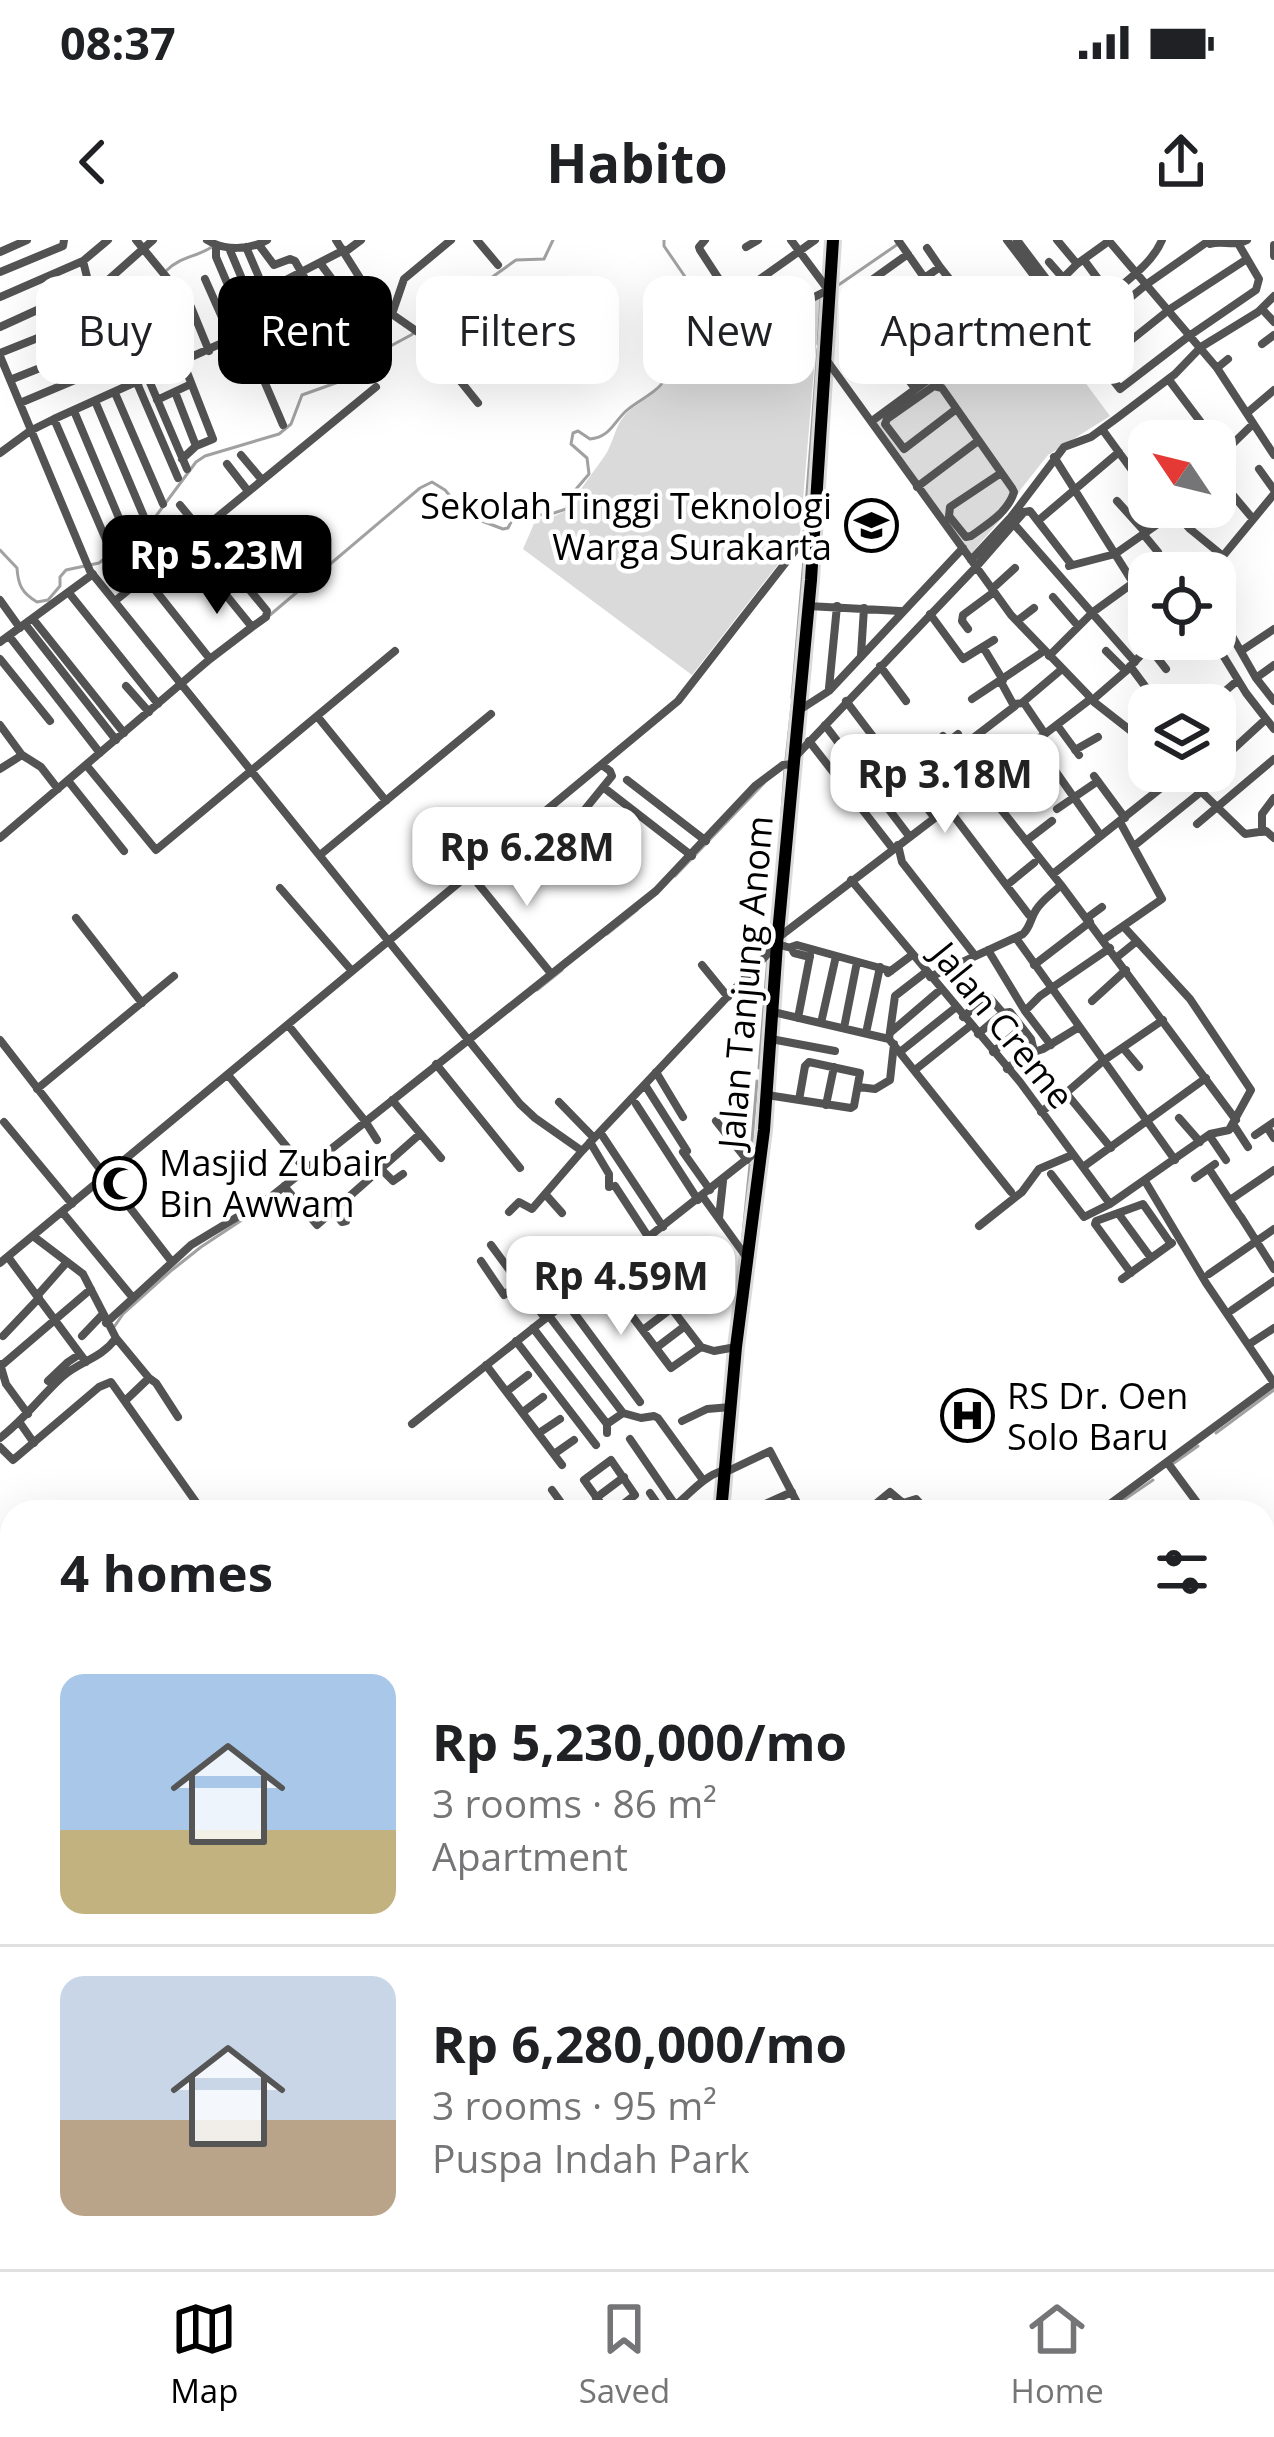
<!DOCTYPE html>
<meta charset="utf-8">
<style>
:root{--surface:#fff;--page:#f2f2f2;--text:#202124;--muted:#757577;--line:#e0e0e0;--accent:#000}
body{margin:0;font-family:"Open Sans",sans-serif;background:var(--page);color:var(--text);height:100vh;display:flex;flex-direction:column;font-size:45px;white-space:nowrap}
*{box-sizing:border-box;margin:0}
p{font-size:39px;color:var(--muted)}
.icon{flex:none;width:66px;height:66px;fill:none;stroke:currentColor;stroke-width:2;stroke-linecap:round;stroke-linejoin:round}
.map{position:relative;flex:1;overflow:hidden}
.panel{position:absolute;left:0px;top:1260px;width:1275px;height:771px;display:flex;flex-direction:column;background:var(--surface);border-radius:36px 36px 0 0;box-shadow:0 12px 48px #0002}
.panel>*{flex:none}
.top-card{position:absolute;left:36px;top:36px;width:1203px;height:108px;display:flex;gap:24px}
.needle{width:78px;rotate:305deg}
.tools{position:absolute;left:1128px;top:180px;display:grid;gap:24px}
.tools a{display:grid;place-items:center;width:108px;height:108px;border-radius:24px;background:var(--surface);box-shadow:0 12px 48px #0002;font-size:60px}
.price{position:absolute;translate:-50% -102px;padding:0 27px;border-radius:24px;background:#fff;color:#222;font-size:39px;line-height:78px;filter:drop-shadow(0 3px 6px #0008)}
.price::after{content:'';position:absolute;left:50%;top:72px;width:36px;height:27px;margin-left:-18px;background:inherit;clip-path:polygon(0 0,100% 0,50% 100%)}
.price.active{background:var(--accent);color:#fff}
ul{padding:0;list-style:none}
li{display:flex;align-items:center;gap:36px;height:300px;padding:0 60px}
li+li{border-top:3px solid var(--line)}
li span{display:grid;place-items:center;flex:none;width:336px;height:240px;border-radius:24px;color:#555}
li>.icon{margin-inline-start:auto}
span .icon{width:144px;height:144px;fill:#fffc;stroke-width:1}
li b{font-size:51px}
h2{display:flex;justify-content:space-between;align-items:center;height:144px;padding:0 60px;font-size:51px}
.tag{padding:0 42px;border-radius:24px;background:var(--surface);box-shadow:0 12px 48px #0002;font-size:42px;line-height:108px}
.tag.active{background:var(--accent);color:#fff}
.status{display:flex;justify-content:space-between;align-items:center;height:84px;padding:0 60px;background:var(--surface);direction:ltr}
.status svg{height:33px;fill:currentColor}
header{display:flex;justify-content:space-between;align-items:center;height:156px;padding:0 60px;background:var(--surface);font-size:54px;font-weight:700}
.dock{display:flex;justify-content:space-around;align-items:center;height:168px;border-top:3px solid var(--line);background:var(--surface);font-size:33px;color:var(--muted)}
.dock a{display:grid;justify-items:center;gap:6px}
.dock .active{color:var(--accent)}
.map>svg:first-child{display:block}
.green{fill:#dadada}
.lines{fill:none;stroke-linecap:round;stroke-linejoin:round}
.stream{stroke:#a1a1a1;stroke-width:3}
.major-casing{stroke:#dbdbdb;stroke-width:18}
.minor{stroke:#535353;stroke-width:8}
.major{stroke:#000;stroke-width:12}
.labels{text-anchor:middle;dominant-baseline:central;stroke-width:9;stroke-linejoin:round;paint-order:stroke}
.poi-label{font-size:36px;fill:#000;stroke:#fff;text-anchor:start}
.street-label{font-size:36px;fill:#000;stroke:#fff}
</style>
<div class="status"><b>08:37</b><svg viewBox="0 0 49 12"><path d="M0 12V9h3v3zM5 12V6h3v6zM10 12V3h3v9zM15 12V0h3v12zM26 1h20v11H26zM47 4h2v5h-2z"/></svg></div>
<header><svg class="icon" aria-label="back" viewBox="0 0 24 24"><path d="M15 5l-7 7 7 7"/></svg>Habito<svg class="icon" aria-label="share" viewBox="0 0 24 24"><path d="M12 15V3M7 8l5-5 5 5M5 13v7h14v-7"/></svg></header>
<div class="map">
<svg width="1274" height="2029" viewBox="0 0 1274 2029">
<rect width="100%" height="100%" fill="#fff"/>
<path class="green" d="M820 57 800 296 692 435 523 309 536 279H548L568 270C579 250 593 233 606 214 615 199 615 183 629 171 647 156 671 149 671 122L680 126Z
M1030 68 1110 176 1048 215 1021 249 1008 271 969 316 873 184Z"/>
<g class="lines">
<path class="stream" d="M167 30C180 17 196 17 212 7
M837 46 898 4
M128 69 161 37
M818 104 821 58
M674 120 681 124 751 90
M804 292 818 109
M0 310 17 328C18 345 22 353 37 362L48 360 60 346V337L66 330 99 323 153 280 196 222 205 216 279 194 291 184 302 155 344 140 359 123 411 95 516 20 544 19 553 0
M270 375 420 248 432 242 445 250 466 275 503 289 508 288 515 274 548 275 566 269 571 255 589 234 587 218 571 204 573 193 578 191 590 199C610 197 613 183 626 171 644 155 668 151 669 123L691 101 690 44 664 6V0
M792 458 805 307
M786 520 792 465
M675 636 764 543
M777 641 785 529
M607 694 637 670
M769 707 771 697
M537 750 562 730
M759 828 768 717
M751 913 757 841
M742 1004 750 925
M740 1028 741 1017
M114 1087 123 1074 172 1030 201 1007 269 962
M1216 1193 1274 1150
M1174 1223 1198 1206
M1106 1272 1153 1240"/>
<defs>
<path id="major" d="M721 1272 736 1107 764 890 777 704 811 340 833 0
M0 1921 12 1932
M105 2019 115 2029
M195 2029 206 2019
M418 2029 422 2019"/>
</defs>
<use href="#major" class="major-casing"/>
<path class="minor" d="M136 0 191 67 209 111
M207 0C224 11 250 10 267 0
M336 0 370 54 386 70 425 97 478 163
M477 0 498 25
M705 0 699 7 700 10 732 59 815 0
M791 0 829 51
M898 0 956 83 974 103
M1007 0 1044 49
M1017 0 1053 48
M1057 0 1077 24
M1207 0 1210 4C1222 0 1235 7 1247 0
M1109 1 1217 128 1274 215
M259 5 274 25 290 19 295 21 317 60 358 119
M1274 5V16
M216 6V17L248 92
M246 7 277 79
M746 7 758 0
M229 8 262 86
M927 8 940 27
M0 12 27 0
M345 12 361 0
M908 14 848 57 913 146
M1084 20 1101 43
M83 21 89 45 98 49 153 0
M1049 22 1063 38
M320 23 346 58 364 47
M0 32 63 6 64 0
M205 39 232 100
M278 44 344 10
M0 57 83 21 108 0
M1108 57C1127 40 1152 24 1162 0
M1049 58 1120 149 1189 96 1256 50 1259 39 1239 5
M169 67 183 56
M1262 69 1274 82
M392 74 404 39 451 0
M865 80 940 27 962 55
M0 87 90 46
M752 89 828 50
M244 94 283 185
M1080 99 1147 44 1207 2
M881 103 940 60
M1262 104 1274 95
M348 105 386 70
M0 113 108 70 121 55 110 40
M0 116 90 331 520 864 535 878 582 911 777 704 791 708
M129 117 139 142
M828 122 1011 375 1089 456
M1100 125 1170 69 1247 19
M898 126 956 83
M1217 128 1228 119
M148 138 187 229
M10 140 145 86 166 130
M1169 140 1215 201
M137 143 178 238
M175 152 196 206
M115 153 163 264
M157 160 191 144
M95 161 145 279
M20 163 156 106
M955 170 904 209 885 184 887 179 934 146 942 148 1012 248 1014 252C1008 272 988 284 971 296L966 297 949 276 950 267 1001 233
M74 171 127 297
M1247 173 1274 150
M54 179 107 302
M872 181 1053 48 1077 24 1109 1
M1102 189 1142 244 1149 250
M0 213 30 191 54 179 317 60
M241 215 262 240
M1054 217 1149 368
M182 219 196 206 213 199 183 122
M1215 221 1253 184
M227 224 248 251
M1259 229 1274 250
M1216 242H1222L1253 279
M917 247 978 201
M1117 261 1146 293
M1176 273 1190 289 1223 316
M1039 280 1119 212
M1014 284 1135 422
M170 286 252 387 266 377 267 371 180 265
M1144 295 1158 312
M136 313 151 331
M971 320 1011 277 1064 207 1091 197 1117 178 1175 134 1201 107 1258 72 1274 56
M1155 322 1168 333
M1069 326 1115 314 1182 267
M1209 333 1274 254
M144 336 210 419
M992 349 1015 328
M69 353 158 464
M1053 357 1078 386
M0 360 20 388
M115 361 376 147
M1215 361 1218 365 1216 368 1256 438 1274 461
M808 366 900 371
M930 374 963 419 994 400
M33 379 124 493
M1017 381 1034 368
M25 384 116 500
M968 389 962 381 963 375 994 352
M9 396 100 513
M1213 399 1246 453 1274 489
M0 402 93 334
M983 407 1003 440
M1149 407 1166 429
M1188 409 1203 399
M1106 411 1126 431
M1241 411 1274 389
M861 415 864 368
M1049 416 1093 372 1133 343
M0 419 50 481
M880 426 906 461
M1130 426 1159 465
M1256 438 1274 425
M1001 442 1013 464 1024 463 1045 494
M126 446 149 472
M829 448 837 366
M1096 457 1126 431 1156 399
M972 459 1044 411
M846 461 934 577
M1023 462 1062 429
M1094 462 1149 505
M1187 465 1198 452
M1209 465 1238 440
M801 469 829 451 963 308
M317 476 386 561
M0 485 22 515
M825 485 909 596
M1057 485 1079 515
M943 496 1061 645 1236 880
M809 501 893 609
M948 502 958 494
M1035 502 1101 596
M952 508 944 514V518L968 552
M1075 510 1098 497
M955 512 1015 466
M795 517 976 327 1024 272 1030 271 1071 324
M87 526 156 610 395 411
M1215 526 1266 479
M0 529 22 515 41 527 58 549
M997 531 1029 556
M1181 532 1245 594 1266 591 1274 598
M1094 536 1125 578
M627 540 706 601
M69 542 124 611
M1194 544 1209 531
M603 547 692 616
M947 567 1029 675
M1057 569 1098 541
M582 573 612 536 610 531 602 525
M1197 584 1274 519
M1262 592V574L1274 558
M0 598 210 419 252 387
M1026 601 1052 581
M898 605 902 622 973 713
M1134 606 1202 551
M320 615 491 474
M1053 634 1181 532
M471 635 549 731
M851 640 1020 842 1110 964
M1007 645 1034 623
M280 648 352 731
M76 678 142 763
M1087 678 1102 667
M779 697 1088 461
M1016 698 1175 920
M1103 700 1162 659 1120 582
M988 710 1025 771 1051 805
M810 717 794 713 791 707 797 705 891 731
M1116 718 1137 701
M702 725 728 757
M1034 725 1090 682
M888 733 912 715
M930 737 1023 694C1031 686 1030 679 1036 670 1042 660 1053 653 1061 645
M1092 761 1126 730
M1025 771 1040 756 1110 708
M773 772 889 799 1011 952
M963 777 984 759 990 758 1003 773 1010 772 1031 799 1034 811
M798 778 810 716
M821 783 836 716
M288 785 365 881 377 900
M844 788 857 722
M891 792 940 750
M866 793 880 727
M978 794 1003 773
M771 799 835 811
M889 799 895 756 926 732
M0 800 172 1022
M1123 808 1139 827
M900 812 955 768
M993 812 1022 788
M436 824 520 928
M1007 829 1022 816 1043 809 1079 787
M915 830 970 786
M656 832 683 877
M228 835 305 929
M645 845 687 911
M859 847 875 849 890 840 894 804
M37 849 174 736
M767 855 851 868 854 866 860 833 809 822 805 826 799 860
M392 860 441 918
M559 862 594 898
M636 864 698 960
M826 865 834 827
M1041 872 1066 853
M1179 878 1200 902
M716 881 747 920
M4 882 72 964
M1233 884 1248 907
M1267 887 1274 898
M600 892 663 987
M1209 895 1226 920
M1255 895 1274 882
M590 902 609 934V947
M1111 908 1066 853 1103 821 1163 780
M683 912 710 950
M1083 927 1206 838
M1209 929 1240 976
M382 930 393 941 403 934
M1051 934 1084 977 1110 964 1210 894 1229 890 1251 850 1190 759 1124 687
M1195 938 1215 924
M1145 941 1206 1043 1274 1143
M284 946 317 985 420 894
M615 946 649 998
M546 955 562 973
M703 957 747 1018
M1230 960 1274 930
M334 972 342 982 346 981
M509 972 519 962 532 969 582 911
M63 973 133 1058
M1118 973 1151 1018
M1241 977 1274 1029
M719 978 723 941
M979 986 1022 952 1039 929 1072 915
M33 996 83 1034 116 1098 149 1138 126 1160
M491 1005 545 1078
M629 1013 701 1107 714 1111 736 1107
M8 1017 86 1122
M481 1021 504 1055 519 1043
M0 1023 678 461 800 304 812 299
M1131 1033 1095 984 1096 981 1143 964 1171 1004
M1209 1034 1274 989
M601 1035 671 1128 701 1107
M1122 1039 1172 1003
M614 1053 643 1030
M37 1056 67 1022
M566 1062 640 1162
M1232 1070 1274 1041
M628 1071 657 1049
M549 1076 623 1173 641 1178 654 1176 658 1178 703 1240
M106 1083 191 1005 272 956 656 651 755 546 783 525 793 524
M533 1088 607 1184
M643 1090 672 1068
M3 1096 39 1058
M82 1096 102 1075
M516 1101 596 1205
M1251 1103 1274 1088
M656 1108 685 1086
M0 1124 6 1144 28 1174
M486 1125 562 1225
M1 1126 91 1049
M149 1138 156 1143 178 1177
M48 1141 68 1122 80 1114
M507 1151 528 1135
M523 1172 543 1157
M682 1181 707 1169 731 1167
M20 1183 34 1203
M412 1184 761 908
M539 1193 560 1179
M607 1193V1184L623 1173
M0 1198C24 1180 40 1157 62 1137 81 1120 100 1120 116 1098
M630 1199 676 1266
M0 1207 13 1220 99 1147 111 1142 203 1272
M554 1214 574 1200
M1167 1222 1204 1272
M726 1232 770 1211 802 1272
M552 1250 568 1272
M650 1253 663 1272
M596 1258 624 1237
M867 1271 890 1252 903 1263 916 1259 928 1272
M607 1272 584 1240 611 1220 635 1255 613 1272
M667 1272C687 1258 701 1237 724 1230
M747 1272 792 1252
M831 1272 840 1265 845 1272
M1099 1272 1274 1143
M1263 1351 1274 1365
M1263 1527 1274 1523
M1263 1568 1274 1559
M1263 1576 1274 1585
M1263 1659 1269 1654 1274 1660
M1263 1745 1274 1734
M0 1815 12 1831
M1263 1911 1274 1906
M394 2019 403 2029
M437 2019 447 2029
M494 2019 499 2029
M662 2019 670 2029
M776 2019 784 2029
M904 2019 909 2023 920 2019 925 2029
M958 2019 964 2029
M876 2022 879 2029
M528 2029 537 2022 556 2019
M789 2029 802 2019
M990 2029 997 2019
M1064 2029 1080 2019"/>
<use href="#major" class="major"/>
</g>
<defs>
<symbol id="university-ring" viewBox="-11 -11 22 22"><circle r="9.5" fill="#fff" stroke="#000" stroke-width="1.5"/><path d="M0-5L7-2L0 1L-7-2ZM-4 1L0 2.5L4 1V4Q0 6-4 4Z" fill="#000"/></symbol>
<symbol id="mosque-ring" viewBox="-11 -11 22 22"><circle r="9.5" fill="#fff" stroke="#000" stroke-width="1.5"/><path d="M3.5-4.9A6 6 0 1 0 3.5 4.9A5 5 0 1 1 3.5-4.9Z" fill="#000"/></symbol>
<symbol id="hospital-ring" viewBox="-11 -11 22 22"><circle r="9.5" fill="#fff" stroke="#000" stroke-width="1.5"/><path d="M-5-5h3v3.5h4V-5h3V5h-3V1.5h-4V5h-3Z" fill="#000"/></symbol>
</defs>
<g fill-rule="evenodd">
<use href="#university-ring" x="842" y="256" width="59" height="59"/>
<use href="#mosque-ring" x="90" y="914" width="59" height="59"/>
<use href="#hospital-ring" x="938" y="1146" width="59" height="59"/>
</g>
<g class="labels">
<g class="poi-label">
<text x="832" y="265" text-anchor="end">Sekolah Tinggi Teknologi<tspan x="832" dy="41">Warga Surakarta</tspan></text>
<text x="159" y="922">Masjid Zubair<tspan x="159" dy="41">Bin Awwam</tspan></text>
<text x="1007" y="1155">RS Dr. Oen<tspan x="1007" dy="41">Solo Baru</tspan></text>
</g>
<g class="street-label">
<text transform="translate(745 742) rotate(-85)">Jalan Tanjung Anom</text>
<text transform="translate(1003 785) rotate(51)">Jalan Creme</text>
</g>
</g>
</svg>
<div class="tools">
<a><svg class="needle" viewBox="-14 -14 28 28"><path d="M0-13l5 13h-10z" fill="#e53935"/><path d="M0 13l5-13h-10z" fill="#757577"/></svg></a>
<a><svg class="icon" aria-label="locate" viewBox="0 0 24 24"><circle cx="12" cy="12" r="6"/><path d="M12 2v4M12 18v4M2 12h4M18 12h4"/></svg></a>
<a><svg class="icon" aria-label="layers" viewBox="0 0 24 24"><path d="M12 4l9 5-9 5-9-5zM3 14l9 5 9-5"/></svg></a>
</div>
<b class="price active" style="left:217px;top:377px">Rp 5.23M</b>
<b class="price" style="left:945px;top:596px">Rp 3.18M</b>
<b class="price" style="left:527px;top:669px">Rp 6.28M</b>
<b class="price" style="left:621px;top:1098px">Rp 4.59M</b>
<div class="top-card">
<a class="tag">Buy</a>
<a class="tag active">Rent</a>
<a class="tag">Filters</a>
<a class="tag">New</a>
<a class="tag">Apartment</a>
</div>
<section class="panel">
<h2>4 homes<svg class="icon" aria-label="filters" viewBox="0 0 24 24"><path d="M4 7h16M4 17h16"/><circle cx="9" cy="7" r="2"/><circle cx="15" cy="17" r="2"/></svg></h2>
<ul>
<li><span style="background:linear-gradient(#a9c7e8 65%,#c2b280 0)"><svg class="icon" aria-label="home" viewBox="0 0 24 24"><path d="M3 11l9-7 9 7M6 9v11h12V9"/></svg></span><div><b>Rp 5,230,000/mo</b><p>3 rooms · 86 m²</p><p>Apartment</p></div></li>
<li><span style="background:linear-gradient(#c9d6e8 60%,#b9a48a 0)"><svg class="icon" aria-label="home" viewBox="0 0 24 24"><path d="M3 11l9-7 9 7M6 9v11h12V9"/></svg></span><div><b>Rp 6,280,000/mo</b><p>3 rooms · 95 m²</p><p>Puspa Indah Park</p></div></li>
</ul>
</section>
</div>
<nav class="dock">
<a class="active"><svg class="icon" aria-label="map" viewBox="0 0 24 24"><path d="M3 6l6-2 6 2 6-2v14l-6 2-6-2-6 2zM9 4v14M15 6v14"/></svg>Map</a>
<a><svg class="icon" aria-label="saved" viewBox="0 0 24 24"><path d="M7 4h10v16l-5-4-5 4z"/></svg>Saved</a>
<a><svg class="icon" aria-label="home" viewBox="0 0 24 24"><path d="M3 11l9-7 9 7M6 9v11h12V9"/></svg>Home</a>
</nav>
